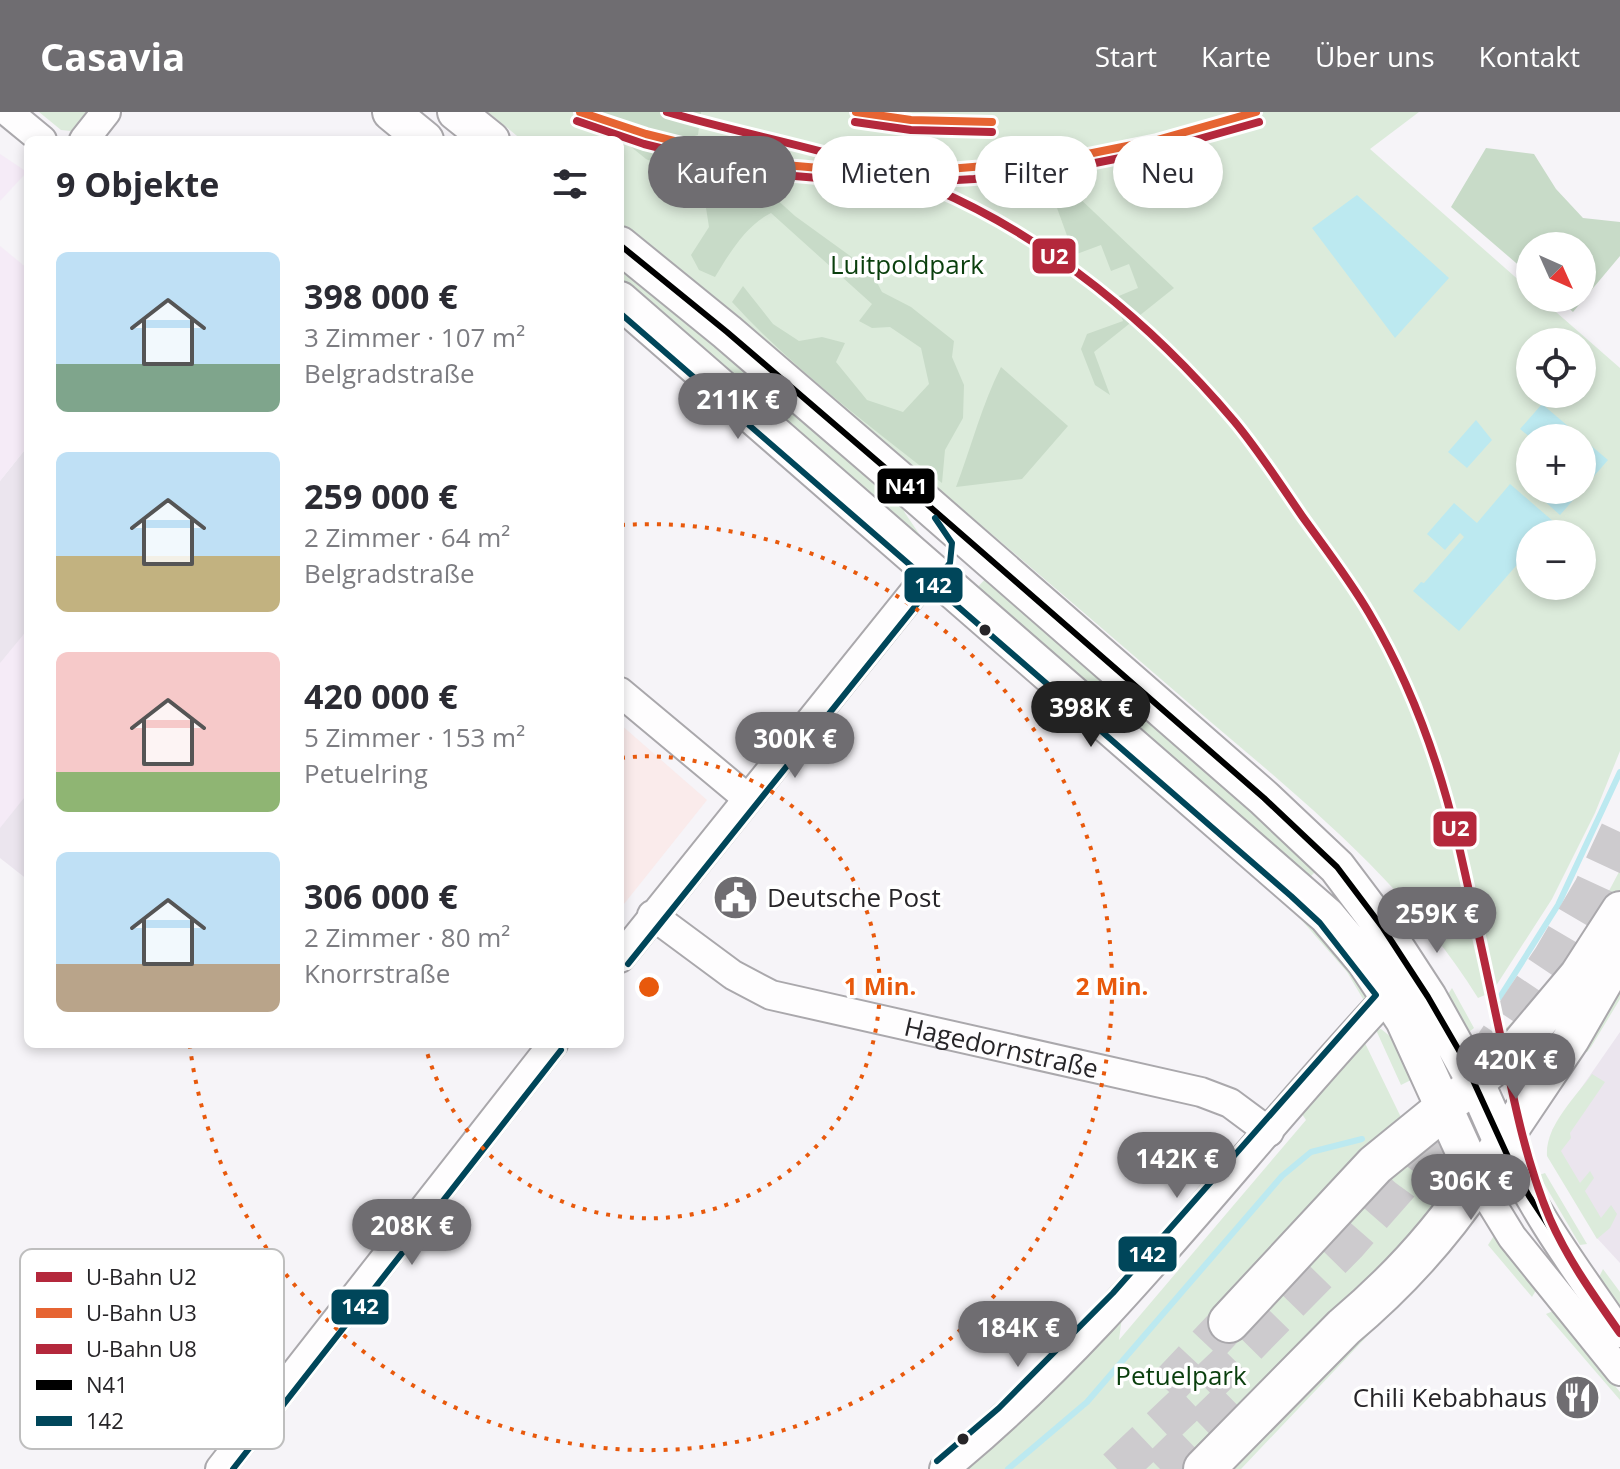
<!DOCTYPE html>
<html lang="de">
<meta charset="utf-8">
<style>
:root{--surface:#fff;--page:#f7f7f7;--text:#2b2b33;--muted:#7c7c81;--accent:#6f6d71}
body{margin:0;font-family:"Open Sans",sans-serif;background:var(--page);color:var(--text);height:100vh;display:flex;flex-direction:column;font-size:30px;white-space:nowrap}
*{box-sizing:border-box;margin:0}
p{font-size:26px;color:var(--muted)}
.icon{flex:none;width:44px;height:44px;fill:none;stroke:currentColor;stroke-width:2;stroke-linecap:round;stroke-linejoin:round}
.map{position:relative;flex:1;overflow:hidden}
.drawer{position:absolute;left:24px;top:24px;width:600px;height:912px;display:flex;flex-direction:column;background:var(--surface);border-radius:12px;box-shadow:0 4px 12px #0003}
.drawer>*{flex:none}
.top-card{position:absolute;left:648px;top:24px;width:760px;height:72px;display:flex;gap:16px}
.needle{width:52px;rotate:135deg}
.fabs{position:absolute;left:1516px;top:120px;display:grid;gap:16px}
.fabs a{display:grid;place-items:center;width:80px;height:80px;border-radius:50%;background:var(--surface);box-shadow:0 4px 12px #0003;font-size:40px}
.price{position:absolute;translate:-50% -68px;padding:0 18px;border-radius:28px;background:var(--accent);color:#fff;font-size:26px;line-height:52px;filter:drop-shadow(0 2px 4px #0008)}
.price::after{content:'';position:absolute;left:50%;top:48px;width:24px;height:18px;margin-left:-12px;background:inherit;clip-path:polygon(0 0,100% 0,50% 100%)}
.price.current{background:#222;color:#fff}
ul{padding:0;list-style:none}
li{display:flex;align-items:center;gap:24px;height:200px;padding:0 32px}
li span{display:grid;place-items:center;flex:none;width:224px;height:160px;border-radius:12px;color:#555}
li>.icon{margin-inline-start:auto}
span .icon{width:96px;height:96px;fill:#fffc;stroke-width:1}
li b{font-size:34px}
h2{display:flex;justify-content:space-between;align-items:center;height:96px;padding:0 32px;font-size:34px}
.chip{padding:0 28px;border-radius:36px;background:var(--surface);box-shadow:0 4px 12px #0003;font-size:28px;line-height:72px}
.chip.current{background:var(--accent);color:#fff}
header{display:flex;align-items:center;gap:48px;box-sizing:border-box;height:112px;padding:0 40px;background:var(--accent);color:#fff}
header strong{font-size:38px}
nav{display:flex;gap:44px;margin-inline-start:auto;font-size:28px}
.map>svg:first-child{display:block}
.built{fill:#ebe5ee}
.education{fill:#faebeb}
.medical{fill:#f5ebf7}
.green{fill:#dcebdb;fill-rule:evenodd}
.forest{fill:#c8dbc8}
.water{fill:#bce9f0}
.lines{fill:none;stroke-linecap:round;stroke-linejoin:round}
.stream{stroke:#bce9f0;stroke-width:6}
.highway-tunnel{stroke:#cdcbce;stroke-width:40;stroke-dasharray:40 20;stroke-linecap:butt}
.minor-casing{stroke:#aaa8ac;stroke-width:32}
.major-casing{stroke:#aaa8ac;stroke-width:40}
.highway-casing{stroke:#aaa8ac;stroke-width:44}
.minor{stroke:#fefdfe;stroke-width:28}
.major{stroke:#fefdfe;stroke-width:36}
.highway{stroke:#fefdfe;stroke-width:40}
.bus-1-casing{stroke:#fff;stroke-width:12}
.bus-2-casing{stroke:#fff;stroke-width:12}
.bus-1{stroke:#000;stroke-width:6}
.bus-2{stroke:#00465a;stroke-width:6}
.metro-1-casing{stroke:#fff;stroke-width:14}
.metro-2-casing{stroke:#fff;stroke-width:14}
.metro-3-casing{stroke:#fff;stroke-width:14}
.metro-1{stroke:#b4283c;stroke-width:8}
.metro-2{stroke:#e66432;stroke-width:8}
.metro-3{stroke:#b4283c;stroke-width:8}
.ring{fill:none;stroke:#e8590c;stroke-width:4;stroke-dasharray:4 8}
.bus-dot{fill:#272528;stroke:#fff;stroke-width:3}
.labels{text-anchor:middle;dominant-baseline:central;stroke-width:7;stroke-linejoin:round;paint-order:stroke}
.park-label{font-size:26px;fill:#0a3f0d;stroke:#fff}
.poi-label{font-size:26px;fill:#272528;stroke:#fff;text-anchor:start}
.street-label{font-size:26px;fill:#272528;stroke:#fff}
.key{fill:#fff;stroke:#bebebe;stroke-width:2}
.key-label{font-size:22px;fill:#272528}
.centre{fill:#e8590c;stroke:#fff;stroke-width:4}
.ring-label{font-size:24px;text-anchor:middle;font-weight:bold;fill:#e8590c;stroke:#fff;stroke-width:7;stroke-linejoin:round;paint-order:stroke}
.line-badge{stroke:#fff;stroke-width:3}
.badge-label{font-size:22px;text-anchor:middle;font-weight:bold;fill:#fff}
</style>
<header>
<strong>Casavia</strong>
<nav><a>Start</a><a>Karte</a><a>Über uns</a><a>Kontakt</a></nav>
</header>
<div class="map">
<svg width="1620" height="1357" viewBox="0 0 1620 1357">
<rect width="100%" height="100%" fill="#f6f4f8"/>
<path class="built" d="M28 334V768L0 746V369Z
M1620 920V1151L1596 1125 1552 1018Z"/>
<path class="education" d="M620 612 707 688 620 797Z"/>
<path class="medical" d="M0 42 24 58 25 62 0 89Z
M0 134 28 157V334L0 369Z
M28 517V681L0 716V551Z"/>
<path class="green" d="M39 0H86L71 19 61 18Z
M488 0H1419L1370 37 1530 178V186H1540L1620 256V639L1595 701 1552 787 1492 880 1478 886C1401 761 1278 669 1169 574 988 417 804 264 620 110V28H522ZM1530 230H1582V282H1530ZM1530 326H1582V378H1530ZM1530 422H1582V474H1530Z
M620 147 901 391 905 401 930 438 620 175Z
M990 462 1314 750 1315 760 1309 766 973 480Z
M1620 758V781L1506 936 1501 921C1550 875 1590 817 1620 758Z
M1263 764 1296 790 1369 882 1366 892 1347 860Z
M1620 875V887L1591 935 1587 940 1571 944Z
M1452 876 1474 916 1463 925 1443 890Z
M1381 917 1391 925 1411 968 1401 973 1376 918Z
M1363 927 1444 1094 1197 1357H954L1122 1205 1119 1228 1306 1008 1300 999Z
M1592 962 1605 970 1570 1021 1571 1026 1561 1039 1580 1071 1590 1059 1594 1066 1585 1079 1601 1106 1611 1093 1617 1102 1610 1116 1597 1127 1547 1044C1545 1014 1575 986 1592 962Z
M1446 1024 1463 1061 1455 1077 1430 1025Z
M1545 1061 1587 1132 1580 1133 1539 1063Z
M1497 1119 1500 1122 1498 1130 1532 1171 1539 1173 1532 1185 1488 1133Z
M1603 1157 1620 1180V1194L1607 1176 1601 1177 1596 1171Z
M1428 1160 1241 1357H1223Z
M1558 1197V1205L1620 1280V1288L1546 1202Z"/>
<path class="forest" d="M588 0H701L698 23 681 28 690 39 729 51 762 74 795 104 871 159 882 180 911 195 954 229 952 245 964 273 963 306 945 338 942 371C870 314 794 258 732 190L743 174 773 212 799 229 822 225 845 231 836 250 867 288 903 300 929 272 921 236 890 215 872 216 859 209 872 192 771 101C746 113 729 142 715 165L699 158 691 143 709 115 704 83 667 57 646 47Z
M1486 36 1534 42 1556 77 1583 106 1620 110V144L1573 200 1557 186H1582V134H1530V163L1451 95Z
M1074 81 1174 176 1094 240 1110 283 1095 273 1081 237 1087 222 1123 209 1114 186 1138 176 1129 152 1111 159 1101 133 1074 143 1057 96Z
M1001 255 1068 314 1022 367 956 375C971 336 982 292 1001 255Z"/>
<path class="water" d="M1357 83 1449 166 1395 226 1312 116Z
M1542 292 1582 326H1531L1520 317Z
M1476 308 1492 328 1467 356 1448 340Z
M1582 326 1608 348 1582 378Z
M1510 372 1554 410 1544 422H1530V438L1459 519 1413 479 1421 470 1424 471 1464 425 1460 421 1445 438 1427 422 1454 391 1477 411Z
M1532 378H1582L1560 403Z"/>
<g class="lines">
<path class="stream" d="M1500 885 1558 793 1620 660
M1008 1357 1087 1290 1282 1064 1311 1040 1362 1027"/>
<path class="highway-tunnel" d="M1166 1277 1229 1210
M1117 1357 1231 1249 1347 1131 1398 1073 1438 1018 1553 846 1594 776 1620 720
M1160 1357 1235 1284"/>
<defs>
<g id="minor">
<path d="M8 0 42 28"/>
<path d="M84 28 106 0"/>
<path d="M620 580 747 686"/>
<path id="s1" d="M652 803 733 863 771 883 1201 980 1230 991 1269 1020"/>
<path d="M620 846 931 459"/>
<path d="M1502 1030C1532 1099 1578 1160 1620 1221"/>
<path d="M1477 1068 1512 1125 1620 1259"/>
<path d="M220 1357 553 932"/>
<path d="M944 1357C1114 1219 1240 1041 1389 883"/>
</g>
<path id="major" d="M391 0 425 28
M456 0 491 28
M620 133 727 220 897 366 1264 686 1337 755 1383 816 1428 885 1476 971 1502 1030
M620 188 1327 804 1365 849 1404 908 1477 1068
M1457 986 1514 939 1578 863 1620 798
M1491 1046 1571 927 1620 842"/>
<path id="highway" d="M1229 1210 1375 1053 1445 996
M1204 1357 1344 1215C1394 1173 1441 1122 1477 1068"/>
</defs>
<use href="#minor" class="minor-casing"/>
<use href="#major" class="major-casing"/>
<use href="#highway" class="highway-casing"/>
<use href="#minor" class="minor"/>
<use href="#major" class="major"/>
<use href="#highway" class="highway"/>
<defs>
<path id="bus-1" d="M620 133 727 220 897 366 1264 686 1337 755 1383 816 1428 885 1461 942 1509 1047 1529 1084 1620 1221"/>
<path id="bus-2" d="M620 201 1291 784 1320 811 1376 883 1113 1181 999 1296 937 1349
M628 852 950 451 952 431 935 406
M233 1357 561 938"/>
</defs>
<use href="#bus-1" class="bus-1-casing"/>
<use href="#bus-2" class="bus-2-casing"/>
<use href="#bus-1" class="bus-1"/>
<use href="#bus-2" class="bus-2"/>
<defs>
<path id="metro-1" d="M667 0C755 26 848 40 932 76 1049 126 1152 212 1234 309 1259 339 1280 372 1302 404 1325 436 1349 467 1369 501 1410 570 1438 647 1457 726 1472 791 1486 856 1500 922 1513 984 1525 1048 1550 1107 1568 1148 1594 1184 1620 1221"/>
<path id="metro-2" d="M580 0 646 22 762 51 888 62 1058 48 1157 28 1256 0
M856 0 911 8 992 10"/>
<path id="metro-3" d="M577 9 644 32 760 61 889 72 974 67 1060 58 1160 38 1259 10
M855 10 911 18 992 20"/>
</defs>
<use href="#metro-1" class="metro-1-casing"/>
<use href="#metro-2" class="metro-2-casing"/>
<use href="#metro-3" class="metro-3-casing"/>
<use href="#metro-1" class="metro-1"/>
<use href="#metro-2" class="metro-2"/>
<use href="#metro-3" class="metro-3"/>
</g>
<g class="ring">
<path d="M621 646A231 231 0 1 1 425 933"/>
<path d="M621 413A463 463 0 1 1 190 935"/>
</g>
<defs>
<symbol id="civic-disc" viewBox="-11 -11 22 22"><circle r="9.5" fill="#6f6d71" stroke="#fff"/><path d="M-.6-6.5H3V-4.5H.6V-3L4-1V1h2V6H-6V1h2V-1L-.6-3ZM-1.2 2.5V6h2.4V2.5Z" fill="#fff"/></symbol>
<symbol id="restaurant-disc" viewBox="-11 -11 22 22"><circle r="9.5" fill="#6f6d71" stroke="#fff"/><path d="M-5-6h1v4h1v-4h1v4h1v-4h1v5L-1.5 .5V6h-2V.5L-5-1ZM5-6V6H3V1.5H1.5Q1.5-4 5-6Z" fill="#fff"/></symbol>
</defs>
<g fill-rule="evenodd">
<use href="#civic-disc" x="710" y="760" width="51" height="51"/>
<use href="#restaurant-disc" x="1552" y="1260" width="51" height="51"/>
</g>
<g class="bus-dot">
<circle cx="985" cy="518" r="7"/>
<circle cx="963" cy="1327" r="7"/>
</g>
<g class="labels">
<g class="park-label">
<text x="907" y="152">Luitpoldpark</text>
<text x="1181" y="1263">Petuelpark</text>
</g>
<g class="poi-label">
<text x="767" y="785">Deutsche Post</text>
<text x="1547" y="1285" text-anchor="end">Chili Kebabhaus</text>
</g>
<g class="street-label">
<text stroke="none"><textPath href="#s1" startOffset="380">Hagedornstraße</textPath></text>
</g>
</g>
<rect x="20" y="1137" width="264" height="200" rx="12" class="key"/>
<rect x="36" y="1160" width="36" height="10" fill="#b4283c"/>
<rect x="36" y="1196" width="36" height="10" fill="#e66432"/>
<rect x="36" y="1232" width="36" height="10" fill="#b4283c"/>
<rect x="36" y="1268" width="36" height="10" fill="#000"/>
<rect x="36" y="1304" width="36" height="10" fill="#00465a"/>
<g class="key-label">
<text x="86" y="1173">U-Bahn U2</text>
<text x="86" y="1209">U-Bahn U3</text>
<text x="86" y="1245">U-Bahn U8</text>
<text x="86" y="1281">N41</text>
<text x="86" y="1317">142</text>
</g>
<circle cx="649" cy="875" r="12" class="centre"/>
<g class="ring-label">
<text x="880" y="883">1 Min.</text>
<text x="1112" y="883">2 Min.</text>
</g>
<g class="line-badge">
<rect x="1031" y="125" width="46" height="38" rx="8" fill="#b4283c"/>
<rect x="876" y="355" width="60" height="38" rx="8" fill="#000"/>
<rect x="903" y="454" width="61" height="38" rx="8" fill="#00465a"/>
<rect x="1432" y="698" width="46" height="38" rx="8" fill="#b4283c"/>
<rect x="1117" y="1123" width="61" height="38" rx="8" fill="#00465a"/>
<rect x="330" y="1176" width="60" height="38" rx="8" fill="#00465a"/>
</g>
<g class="badge-label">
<text x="1054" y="152">U2</text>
<text x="906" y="382">N41</text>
<text x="933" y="481">142</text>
<text x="1455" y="724">U2</text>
<text x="1147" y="1150">142</text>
<text x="360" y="1202">142</text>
</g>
</svg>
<div class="fabs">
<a><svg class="needle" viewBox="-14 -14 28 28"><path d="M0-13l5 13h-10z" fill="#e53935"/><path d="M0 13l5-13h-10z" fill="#7c7c81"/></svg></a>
<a><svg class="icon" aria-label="locate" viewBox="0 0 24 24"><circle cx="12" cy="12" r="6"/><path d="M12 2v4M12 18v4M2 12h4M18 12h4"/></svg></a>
<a>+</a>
<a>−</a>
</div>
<b class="price" style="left:738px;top:329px">211K €</b>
<b class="price current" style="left:1091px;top:637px">398K €</b>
<b class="price" style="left:795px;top:668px">300K €</b>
<b class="price" style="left:1437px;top:843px">259K €</b>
<b class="price" style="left:1516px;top:989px">420K €</b>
<b class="price" style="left:1177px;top:1088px">142K €</b>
<b class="price" style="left:1471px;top:1110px">306K €</b>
<b class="price" style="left:412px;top:1155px">208K €</b>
<b class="price" style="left:1018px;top:1257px">184K €</b>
<div class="top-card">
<a class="chip current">Kaufen</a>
<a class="chip">Mieten</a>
<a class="chip">Filter</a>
<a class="chip">Neu</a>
</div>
<section class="drawer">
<h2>9 Objekte<svg class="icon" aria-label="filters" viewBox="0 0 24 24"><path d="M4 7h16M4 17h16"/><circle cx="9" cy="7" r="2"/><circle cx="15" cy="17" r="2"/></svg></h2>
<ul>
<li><span style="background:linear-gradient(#bfe0f5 70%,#7fa58c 0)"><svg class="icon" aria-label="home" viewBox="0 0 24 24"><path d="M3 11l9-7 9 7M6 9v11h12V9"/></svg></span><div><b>398 000 €</b><p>3 Zimmer · 107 m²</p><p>Belgradstraße</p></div></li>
<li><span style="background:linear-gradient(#bfe0f5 65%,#c2b280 0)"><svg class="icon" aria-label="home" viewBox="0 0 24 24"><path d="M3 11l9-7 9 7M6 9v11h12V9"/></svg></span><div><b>259 000 €</b><p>2 Zimmer · 64 m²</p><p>Belgradstraße</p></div></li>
<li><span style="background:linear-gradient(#f6c9c9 75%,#8fb573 0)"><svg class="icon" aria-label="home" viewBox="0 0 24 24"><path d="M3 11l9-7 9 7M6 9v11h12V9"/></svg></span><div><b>420 000 €</b><p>5 Zimmer · 153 m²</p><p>Petuelring</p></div></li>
<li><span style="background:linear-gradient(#bfe0f5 70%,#b9a48a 0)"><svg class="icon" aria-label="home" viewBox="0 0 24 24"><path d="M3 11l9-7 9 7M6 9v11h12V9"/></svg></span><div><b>306 000 €</b><p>2 Zimmer · 80 m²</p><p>Knorrstraße</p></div></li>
</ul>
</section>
</div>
